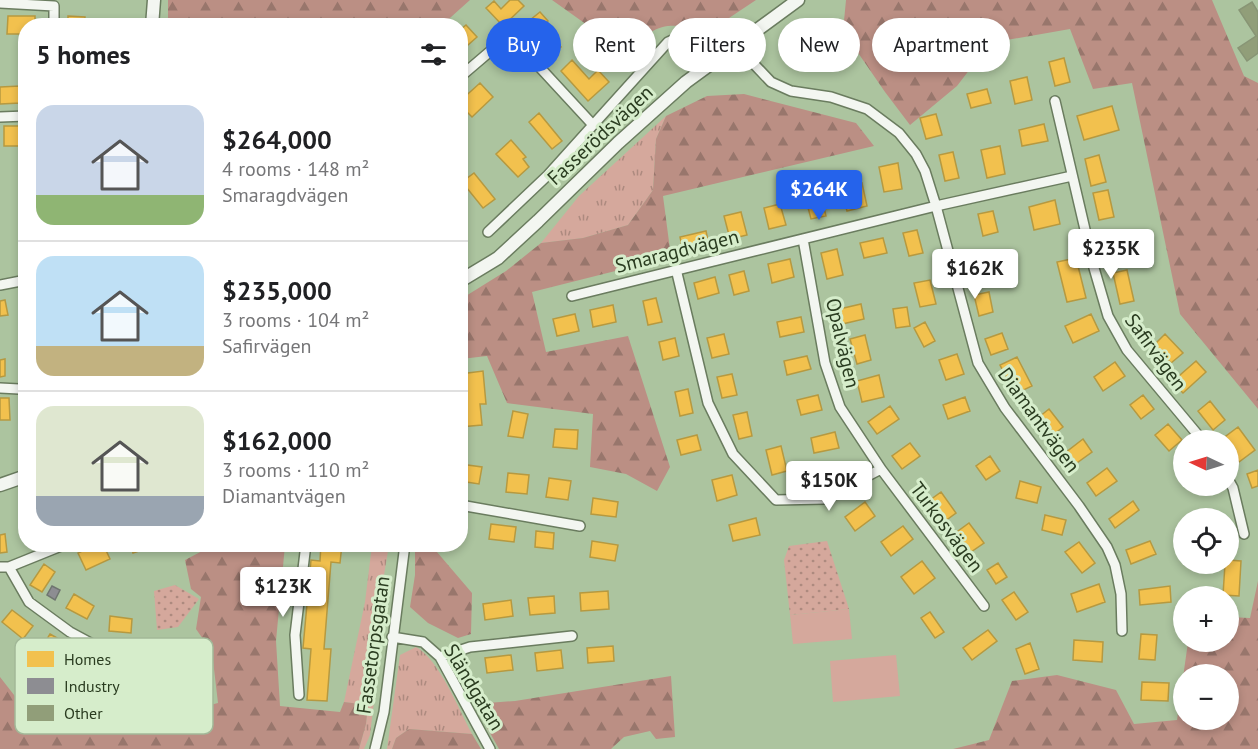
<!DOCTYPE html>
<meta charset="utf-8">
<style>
:root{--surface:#fff;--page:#f2f2f2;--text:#202124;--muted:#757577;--line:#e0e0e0;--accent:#2563eb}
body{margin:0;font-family:"PT Sans",sans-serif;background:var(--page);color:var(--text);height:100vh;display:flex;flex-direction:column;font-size:22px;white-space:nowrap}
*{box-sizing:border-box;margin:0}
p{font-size:20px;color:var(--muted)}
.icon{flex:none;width:33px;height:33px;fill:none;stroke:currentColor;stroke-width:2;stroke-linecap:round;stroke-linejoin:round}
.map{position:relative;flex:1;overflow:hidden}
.drawer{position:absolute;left:18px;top:18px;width:450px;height:534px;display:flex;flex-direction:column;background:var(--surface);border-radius:24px;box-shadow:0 3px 9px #0003}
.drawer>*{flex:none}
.top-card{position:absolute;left:486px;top:18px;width:570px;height:54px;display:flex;gap:12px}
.needle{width:39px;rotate:274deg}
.fabs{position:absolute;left:1173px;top:430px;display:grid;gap:12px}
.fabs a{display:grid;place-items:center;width:66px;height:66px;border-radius:50%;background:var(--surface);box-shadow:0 3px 9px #0003;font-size:30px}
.price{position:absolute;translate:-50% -51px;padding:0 14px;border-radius:6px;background:#fff;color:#222;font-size:20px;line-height:39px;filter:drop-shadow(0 2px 3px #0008)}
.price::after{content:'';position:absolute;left:50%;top:36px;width:18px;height:14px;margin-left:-9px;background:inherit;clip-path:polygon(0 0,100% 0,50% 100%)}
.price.current{background:var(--accent);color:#fff}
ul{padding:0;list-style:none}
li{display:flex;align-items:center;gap:18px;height:150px;padding:0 18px}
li+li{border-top:2px solid var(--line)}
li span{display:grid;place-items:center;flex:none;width:168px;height:120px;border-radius:18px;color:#555}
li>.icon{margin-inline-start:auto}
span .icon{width:72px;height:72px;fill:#fffc;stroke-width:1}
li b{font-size:26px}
h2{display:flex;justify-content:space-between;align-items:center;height:72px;padding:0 18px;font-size:26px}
.chip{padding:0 21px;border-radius:27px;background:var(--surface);box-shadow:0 3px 9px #0003;font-size:21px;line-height:54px}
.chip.current{background:var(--accent);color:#fff}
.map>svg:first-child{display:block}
.grass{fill:url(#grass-tufts)}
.forest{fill:url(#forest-firs);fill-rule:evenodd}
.park{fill:url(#park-dots)}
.pitch{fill:#d5a89c}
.homes{fill:#f2c14e;stroke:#b69940;stroke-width:1.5}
.industry{fill:#8d8d92;stroke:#6f7570;stroke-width:1.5}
.building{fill:#919e79;stroke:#889575;stroke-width:1.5}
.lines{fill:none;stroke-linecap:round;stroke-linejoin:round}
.street-casing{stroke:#6a7c5f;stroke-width:12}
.secondary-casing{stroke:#6a7c5f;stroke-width:15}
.street{stroke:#f3f6f1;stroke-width:9}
.secondary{stroke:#f3f6f1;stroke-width:12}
.labels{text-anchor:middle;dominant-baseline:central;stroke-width:6;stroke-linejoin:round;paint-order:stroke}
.street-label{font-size:20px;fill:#2a3c20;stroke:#d6edcb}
.key{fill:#d6edcb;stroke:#a2b898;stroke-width:1.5}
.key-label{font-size:16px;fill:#2a3c20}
</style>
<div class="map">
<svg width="1258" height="749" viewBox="0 0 1258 749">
<defs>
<pattern id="grass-tufts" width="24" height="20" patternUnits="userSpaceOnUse" patternTransform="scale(1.5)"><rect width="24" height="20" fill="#d5a89c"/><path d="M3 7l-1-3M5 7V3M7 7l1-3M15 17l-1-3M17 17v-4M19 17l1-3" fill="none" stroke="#ad8a7f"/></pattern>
<pattern id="forest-firs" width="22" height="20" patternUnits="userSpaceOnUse" patternTransform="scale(1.5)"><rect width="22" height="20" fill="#bb8f84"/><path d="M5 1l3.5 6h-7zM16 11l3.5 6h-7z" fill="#98766c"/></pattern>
<pattern id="park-dots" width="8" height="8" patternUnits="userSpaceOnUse" patternTransform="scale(1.5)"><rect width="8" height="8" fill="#d5a89c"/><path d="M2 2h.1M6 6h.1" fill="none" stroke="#ad8a7f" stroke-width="1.8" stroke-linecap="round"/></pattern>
</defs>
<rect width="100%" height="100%" fill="#acc49f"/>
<path class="grass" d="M666 116 656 139 653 190 628 225 583 238 541 243 579 196Z
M372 545H389L383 581 385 608 370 735 364 749H359L366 724 368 705 344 702 365 602Z
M416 647C439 659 459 710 472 734L409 729 396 738 392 749H387L400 655Z"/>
<path class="forest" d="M168 0H470L441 26 168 25Z
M552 0H756L708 32C670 21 653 22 628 54Z
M846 0H1212L1244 76 1258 83V409L1180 314 1132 83 1093 89 1070 29 990 43 957 86 910 125 885 92 843 31Z
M744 94 856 123 874 146 663 196 671 257 532 292 546 352 628 336 670 467 657 491 626 474 590 467 593 414 507 403 487 356 461 359V299L506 271 541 243 583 238 628 225 653 190 656 139 666 116 707 96Z
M208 545H285L276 641 280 706 340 712 344 702 368 705 366 724 359 749H0V677L25 709 40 676 81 703 118 710 174 714 218 703 212 652 196 629 201 597 191 589 185 560 208 548Z
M415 545H431L472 593 471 634 458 638 428 623 410 607 415 575Z
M1258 581V749H953L989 740 1012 681 1057 675 1116 690 1134 724 1177 720 1188 642H1228L1229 617 1250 618ZM1184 675H1228V720H1184Z
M671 676 675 737 656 739 650 731 624 737 611 749H499L474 704 515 701Z
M409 729 472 734 481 749H392L396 738Z"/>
<path class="park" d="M827 541 849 609 790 615 784 560 789 546Z
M175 585 199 599 178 627 157 630 154 591Z"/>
<path class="pitch" d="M849 609 852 639 793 644 790 615Z
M896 655 900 696 833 702 830 661Z"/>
<path class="homes" d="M510 0H518L524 6 503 26 486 8 494 1 501 9Z
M540 12 548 21 543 26 561 47 547 59 530 38 534 34 525 24Z
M8 16H35V26H26V34H7Z
M68 16 85 17 84 26H68Z
M466 25 477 37 460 52V30Z
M1064 58 1070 82 1055 86 1049 62Z
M572 60 589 79 598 70 609 82 588 101 561 71Z
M1027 77 1032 100 1015 104 1010 81Z
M480 83 493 97 472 117 460 105V101Z
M20 86V103L0 104V87Z
M987 89 991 103 971 108 967 94Z
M1112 106 1119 130 1084 140 1077 116Z
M539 113 562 141 552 149 529 122Z
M936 114 942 135 926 139 920 118Z
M1044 124 1048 141 1022 146 1019 130Z
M4 126H26V146H4Z
M511 140 526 157 523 159 529 167 518 177 496 154Z
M1000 146 1005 174 987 178 981 150Z
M953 152 959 178 945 181 939 155Z
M1099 155 1106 182 1091 186 1085 159Z
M898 163 902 189 884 192 879 167Z
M474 173 495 199 483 208 462 182Z
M862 183 867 206 847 211 841 188Z
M1108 190 1114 217 1099 220 1093 193Z
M820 192 826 216 811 219 805 196Z
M1055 200 1060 224 1034 230 1029 207Z
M780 204 786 225 769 229 764 208Z
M993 211 998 232 983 236 978 214Z
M741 212 747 235 730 239 724 216Z
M917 230 923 253 909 256 903 233Z
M706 231 709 245 683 251 680 237Z
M1119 235 1124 260 1109 263 1104 238Z
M883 238 887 253 864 258 860 243Z
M837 249 843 275 827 279 821 253Z
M979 252 985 275 971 278 966 255Z
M1076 258 1086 298 1067 302 1057 262Z
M790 259 794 277 772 283 768 264Z
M1127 270 1134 301 1120 304 1113 273Z
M744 271 749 291 734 295 729 275Z
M715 277 719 293 698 299 694 283Z
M930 280 936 304 920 307 914 283Z
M989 292 993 312 979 316 974 295Z
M656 298 662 322 648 325 643 301Z
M5 300 8 315 0 316V301Z
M861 304 864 319 838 325 835 310Z
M613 305 616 322 593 327 590 310Z
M907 307 910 326 896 328 893 309Z
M575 314 579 331 557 336 553 319Z
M1091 314 1099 331 1073 343 1065 326Z
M801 317 804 332 780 337 777 322Z
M925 322 935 341 924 347 914 328Z
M1002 333 1008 349 991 355 985 339Z
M724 334 729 354 712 358 707 338Z
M1165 334 1183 353 1171 363 1154 345Z
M865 335 871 360 857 364 850 339Z
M675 338 679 356 663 360 659 342Z
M957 354 964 374 946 380 939 360Z
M807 356 811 369 787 375 784 361Z
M1017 357 1032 386 1015 394 1000 365Z
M5 359V376L0 377V360Z
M1196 361 1206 372 1183 393 1172 382Z
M1115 362 1125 376 1103 391 1094 377Z
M483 371 486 404H480L482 425 460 427V374Z
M732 374 737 395 722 398 717 377Z
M879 375 884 397 862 402 857 381Z
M688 389 693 413 680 416 675 392Z
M818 395 822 410 801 415 797 400Z
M1143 395 1154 409 1141 419 1130 405Z
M965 397 970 411 948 419 943 405Z
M0 398H9L10 420H0Z
M1210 401 1225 420 1213 430 1198 411Z
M890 406 899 419 877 434 868 422Z
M1049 409 1063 427 1048 439 1034 421Z
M513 411 528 414 523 438 508 436Z
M747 412 752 436 739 439 733 415Z
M1168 424 1182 440 1169 451 1155 435Z
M1238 427 1255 450 1239 462 1228 448V441H1223L1222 439Z
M555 429 578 430 577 449 553 447Z
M835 432 839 448 814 453 811 438Z
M697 435 701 450 681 455 677 440Z
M1083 439 1092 452 1074 465 1065 453Z
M910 443 920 456 902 469 892 456Z
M781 446 787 471 772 475 766 450Z
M990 456 1000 471 986 480 976 466Z
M1184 459V475L1176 465Z
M460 464 482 467 479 484 460 481Z
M1107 468 1117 481 1096 496 1087 483Z
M1258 470V486L1252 488 1247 474Z
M508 473 529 475 527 494 506 492Z
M732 475 737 495 717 501 712 480Z
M549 478 571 481 568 500 546 497Z
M1020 481 1041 487 1037 503 1016 498Z
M941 492 956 513 941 524 926 503Z
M593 498 618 502 616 517 591 514Z
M1133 501 1139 510 1115 528 1109 519Z
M865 502 875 516 855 531 845 517Z
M1045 515 1066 520 1062 535 1042 530Z
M756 518 760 535 733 541 729 525Z
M460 519 467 520 465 536H460Z
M969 523 984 543 968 554 954 534Z
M491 524 516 527 514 542 489 539Z
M903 526 913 539 891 556 881 542Z
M536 531 554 533 553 549 535 547Z
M5 534 7 552 0 553V535Z
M592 541 618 545 615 561 590 557Z
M1150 541 1156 554 1131 564 1126 550Z
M1079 542 1095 563 1082 573 1065 552Z
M97 544H103L110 559 86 570 78 553Z
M130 544H151V547L133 553Z
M321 544H342L340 563 331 562 324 649H331L327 701 307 700 311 649 303 648 311 560 320 561Z
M1228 560 1241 561 1239 596 1223 595 1225 564H1228Z
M922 561 935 578 914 594 901 577Z
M998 563 1007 577 996 584 987 570Z
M44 564 55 572 42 592 30 585Z
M1099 584 1105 602 1077 612 1071 594Z
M1170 586 1171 602 1140 605 1139 590Z
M608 591 609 609 581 611 580 593Z
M1014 592 1028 612 1016 620 1002 600Z
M74 594 94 606 87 619 66 608Z
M554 596 555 613 530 615 528 598Z
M511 600 513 616 485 620 483 604Z
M12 610 33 626 23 639 2 622Z
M930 612 944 632 935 638 921 618Z
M110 616 132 619 131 633 109 631Z
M988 630 997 641 972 660 963 648Z
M50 634 73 647 64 662 41 649Z
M1141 634 1157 635 1155 660 1139 659Z
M1074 640 1103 642 1102 662 1073 660Z
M1030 643 1039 669 1025 674 1016 649Z
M613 646 614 661 588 663 587 648Z
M561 650 563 668 537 671 535 653Z
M511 655 513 670 487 673 485 658Z
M1142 682 1169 683 1168 701 1141 700Z"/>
<path class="industry" d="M52 586 60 590 55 600 47 595Z"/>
<path class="building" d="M1252 2 1258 12V53L1247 61 1238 48 1256 36 1239 10Z"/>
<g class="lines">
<defs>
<path id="street" d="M0 3 54 6V26
M740 44 751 61 771 82 791 91 831 97 867 109 899 133 916 154 925 171 936 206 978 363 1005 408 1079 506 1107 547 1115 565 1121 594 1122 631
M460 77 494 48 508 42 521 47 593 125 548 175 488 232
M1055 101 1094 268 1108 316 1127 350 1203 441
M0 117 26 116
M593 125 668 42C690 31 700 48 711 63
M676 269 708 403 733 454 776 500 824 499 881 469 840 407 825 363 803 239
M0 285 26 280
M572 296 936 206 1072 176
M0 388 19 389 26 387
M881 469 984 606
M1228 479 1233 488 1244 534
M460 505 580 526
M0 567H9L66 544
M9 567 29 602 70 632 96 646 124 652H167
M392 637 423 642 440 657 490 749
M440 657 470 647 572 636
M299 695 295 635 306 544
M375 749 384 712 405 544"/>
<path id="secondary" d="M152 26 154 0
M460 281 498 258 538 221 618 143 686 82 798 0
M0 485 26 476"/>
</defs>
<use href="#street" class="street-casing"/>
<use href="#secondary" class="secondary-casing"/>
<use href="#street" class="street"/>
<use href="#secondary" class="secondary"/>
</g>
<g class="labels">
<g class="street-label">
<text transform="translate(600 135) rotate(-43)">Fasserödsvägen</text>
<text transform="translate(677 251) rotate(-14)">Smaragdvägen</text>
<text transform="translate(843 343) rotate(77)">Opalvägen</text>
<text transform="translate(1156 352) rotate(54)">Safirvägen</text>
<text transform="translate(1039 420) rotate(54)">Diamantvägen</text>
<text transform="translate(947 527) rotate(53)">Turkosvägen</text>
<text transform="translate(373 645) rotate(-82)">Fassetorpsgatan</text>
<text transform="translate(474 687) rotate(59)">Sländgatan</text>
</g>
</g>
<rect x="15" y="638" width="198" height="96" rx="9" class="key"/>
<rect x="27" y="651" width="27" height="16" fill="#f2c14e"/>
<rect x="27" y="678" width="27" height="16" fill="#8d8d92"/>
<rect x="27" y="705" width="27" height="16" fill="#919e79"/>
<g class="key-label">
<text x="64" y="665">Homes</text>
<text x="64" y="692">Industry</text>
<text x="64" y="719">Other</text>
</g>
</svg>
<div class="fabs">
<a><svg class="needle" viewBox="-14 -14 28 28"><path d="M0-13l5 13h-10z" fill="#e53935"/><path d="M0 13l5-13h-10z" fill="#757577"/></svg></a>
<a><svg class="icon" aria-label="locate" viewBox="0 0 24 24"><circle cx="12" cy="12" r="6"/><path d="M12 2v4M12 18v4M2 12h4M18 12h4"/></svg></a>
<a>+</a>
<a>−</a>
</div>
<b class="price current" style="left:819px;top:221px">$264K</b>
<b class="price" style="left:1111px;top:280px">$235K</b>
<b class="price" style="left:975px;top:300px">$162K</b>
<b class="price" style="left:829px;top:512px">$150K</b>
<b class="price" style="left:283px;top:618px">$123K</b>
<div class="top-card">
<a class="chip current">Buy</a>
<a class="chip">Rent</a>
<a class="chip">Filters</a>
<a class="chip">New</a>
<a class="chip">Apartment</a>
</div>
<section class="drawer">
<h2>5 homes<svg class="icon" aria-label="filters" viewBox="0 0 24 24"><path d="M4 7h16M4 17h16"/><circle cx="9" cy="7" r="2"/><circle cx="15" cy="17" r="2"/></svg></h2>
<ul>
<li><span style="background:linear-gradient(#c9d6e8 75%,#8fb573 0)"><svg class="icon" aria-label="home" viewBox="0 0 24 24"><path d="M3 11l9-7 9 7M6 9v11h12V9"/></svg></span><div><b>$264,000</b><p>4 rooms · 148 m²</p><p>Smaragdvägen</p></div></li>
<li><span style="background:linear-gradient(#bfe0f5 75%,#c2b280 0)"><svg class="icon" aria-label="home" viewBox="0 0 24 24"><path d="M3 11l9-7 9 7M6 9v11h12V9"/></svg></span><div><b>$235,000</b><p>3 rooms · 104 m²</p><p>Safirvägen</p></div></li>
<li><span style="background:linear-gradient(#dfe7d0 75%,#9aa5b1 0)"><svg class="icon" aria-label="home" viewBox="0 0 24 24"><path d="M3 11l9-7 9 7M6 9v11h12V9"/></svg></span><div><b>$162,000</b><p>3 rooms · 110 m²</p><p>Diamantvägen</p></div></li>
</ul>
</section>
</div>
